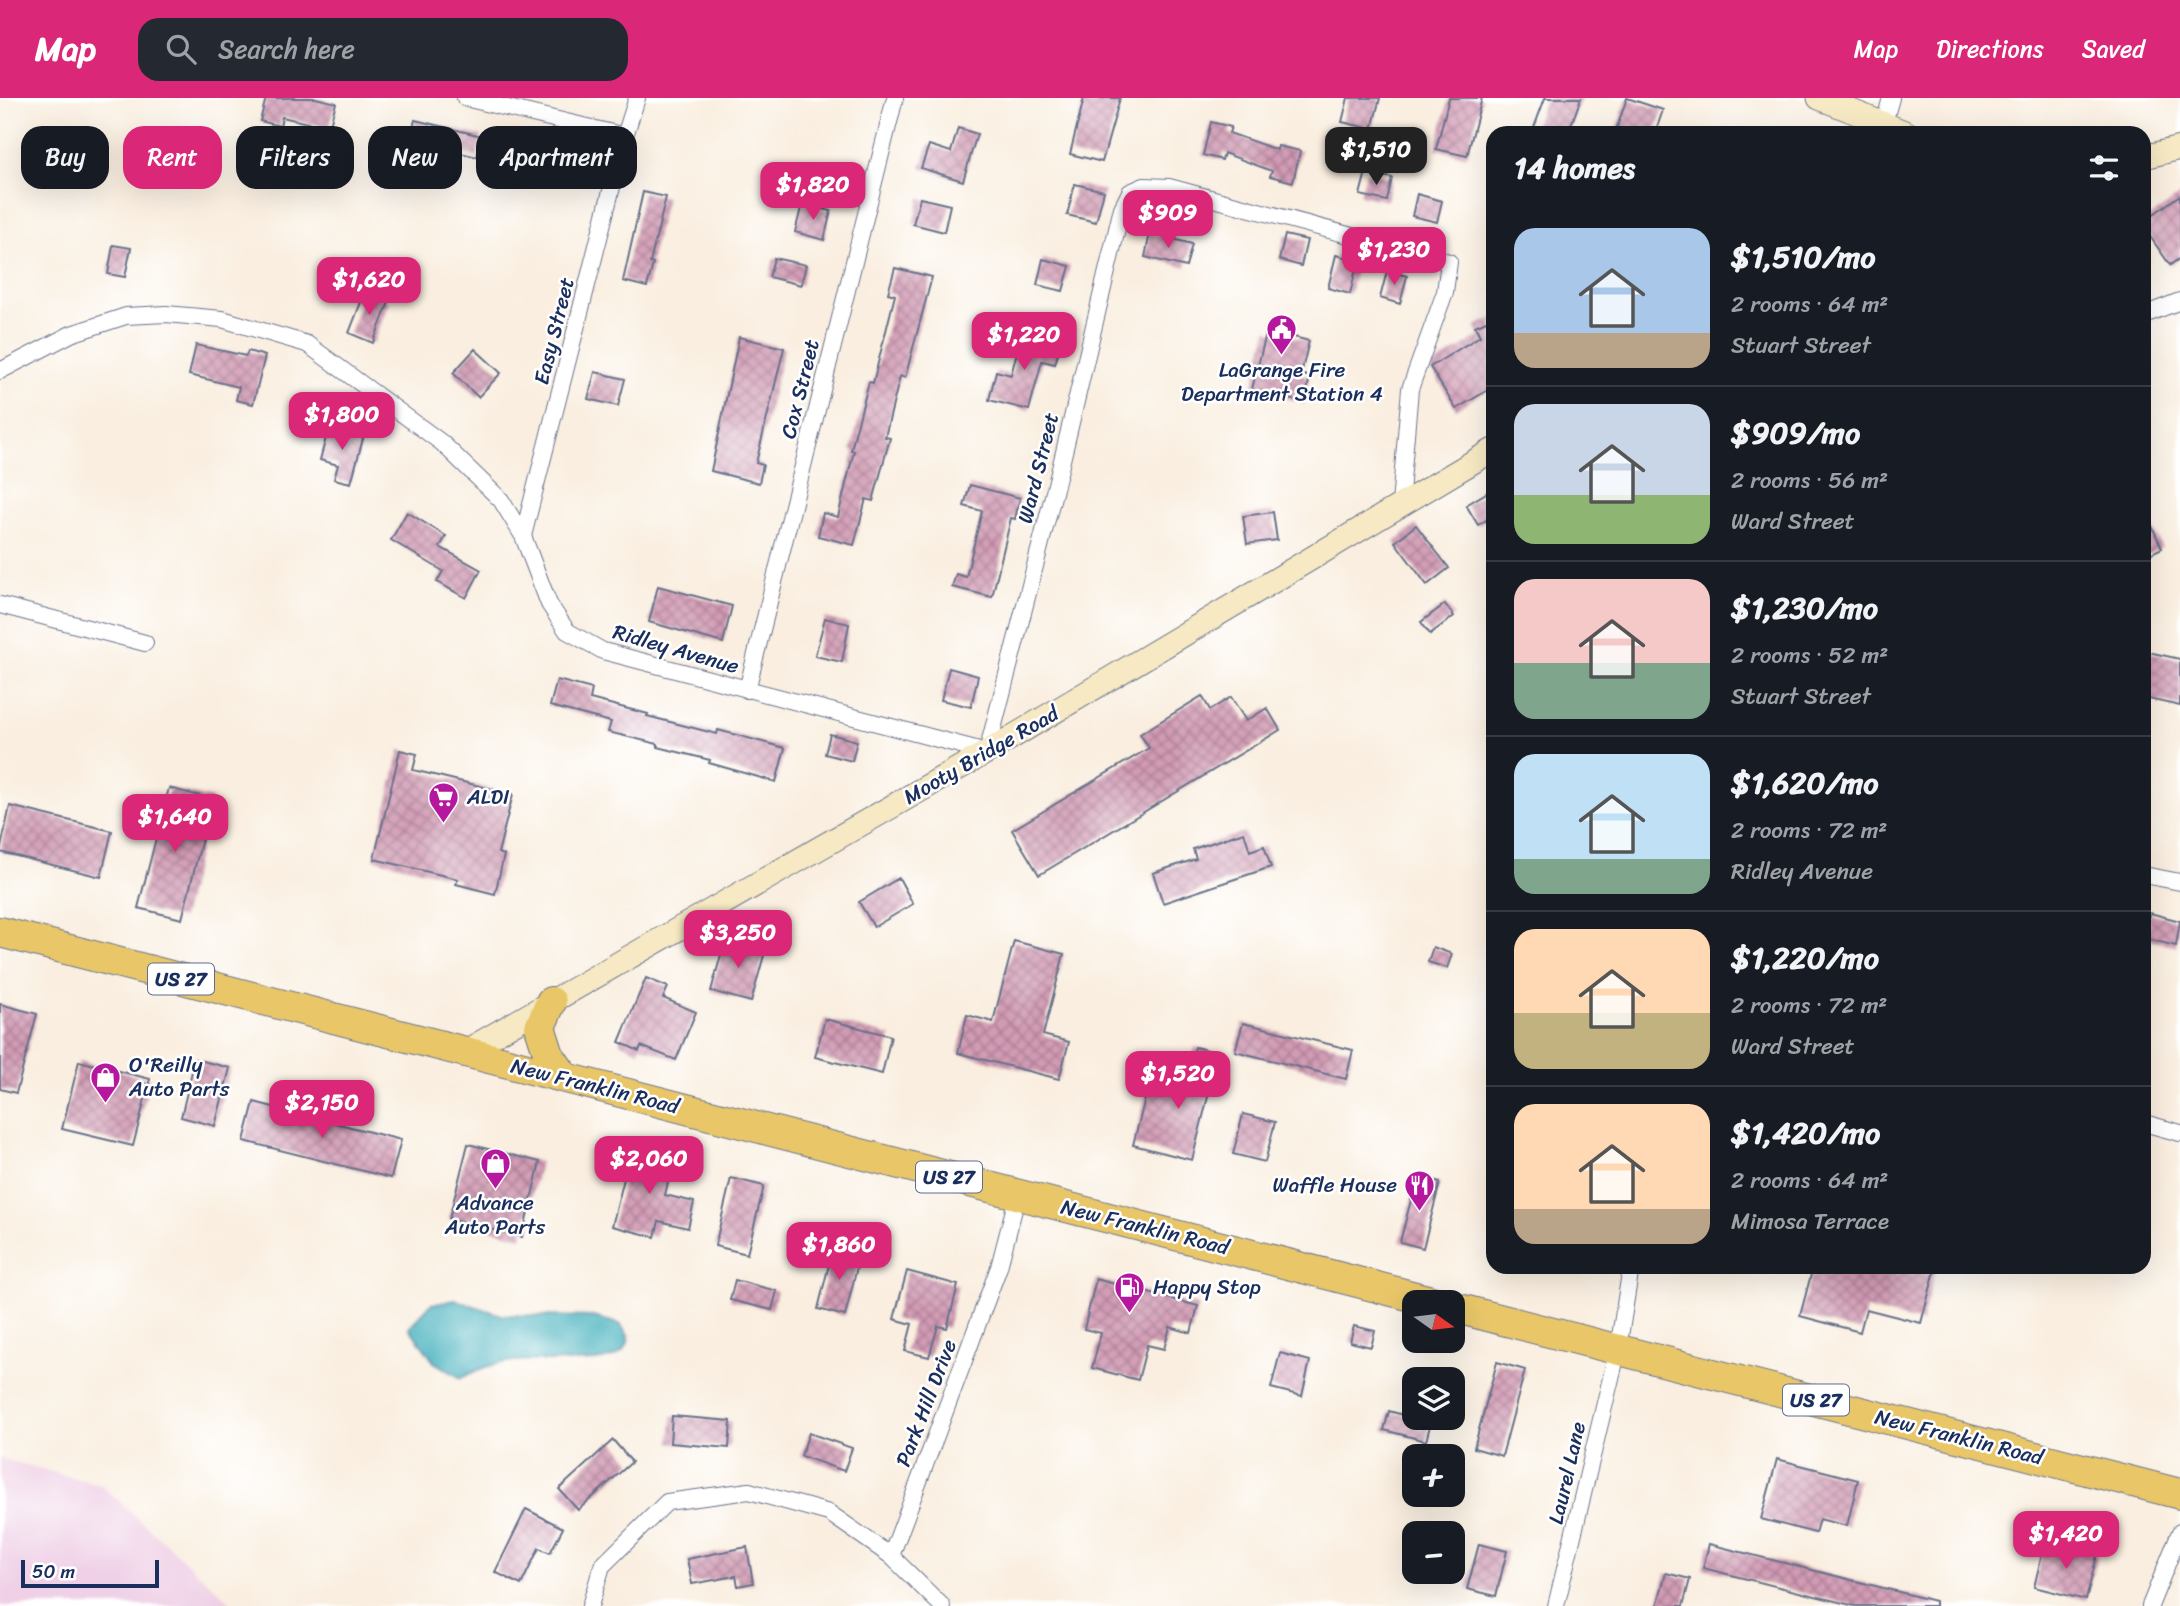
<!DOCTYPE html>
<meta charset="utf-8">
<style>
:root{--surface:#171b24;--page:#242831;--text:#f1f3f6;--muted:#9ea1a6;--line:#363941;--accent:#db2777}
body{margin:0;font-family:Sriracha,sans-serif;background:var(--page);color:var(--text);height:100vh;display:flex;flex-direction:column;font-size:26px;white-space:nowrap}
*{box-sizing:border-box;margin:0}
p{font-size:23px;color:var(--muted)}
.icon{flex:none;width:38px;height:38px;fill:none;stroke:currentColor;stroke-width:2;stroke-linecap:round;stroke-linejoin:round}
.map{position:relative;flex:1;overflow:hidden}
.sheet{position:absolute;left:1486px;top:28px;width:665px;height:1148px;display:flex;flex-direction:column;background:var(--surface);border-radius:21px;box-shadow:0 7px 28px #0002}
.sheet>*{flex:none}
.banner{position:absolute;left:21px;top:28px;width:665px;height:63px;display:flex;gap:14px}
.needle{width:46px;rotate:104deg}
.tools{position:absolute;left:1402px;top:1192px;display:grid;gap:14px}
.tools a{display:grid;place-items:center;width:63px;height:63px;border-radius:14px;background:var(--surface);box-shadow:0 7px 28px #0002;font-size:35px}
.scale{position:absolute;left:21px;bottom:18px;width:138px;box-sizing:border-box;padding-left:7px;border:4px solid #1b2f5e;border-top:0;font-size:19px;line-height:24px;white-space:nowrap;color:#1b2f5e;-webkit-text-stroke:5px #fff;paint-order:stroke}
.price{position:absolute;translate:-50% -60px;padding:0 16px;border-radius:14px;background:var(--accent);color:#fff;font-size:23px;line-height:46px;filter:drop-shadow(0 2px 4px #0008)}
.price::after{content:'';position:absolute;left:50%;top:42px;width:21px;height:16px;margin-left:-10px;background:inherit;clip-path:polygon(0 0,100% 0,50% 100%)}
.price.current{background:#222;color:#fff}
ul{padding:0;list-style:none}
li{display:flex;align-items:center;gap:21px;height:175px;padding:0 28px}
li+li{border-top:2px solid var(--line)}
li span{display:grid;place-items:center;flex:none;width:196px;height:140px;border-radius:21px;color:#555}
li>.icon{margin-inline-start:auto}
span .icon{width:84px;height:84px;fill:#fffc;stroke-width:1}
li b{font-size:30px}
h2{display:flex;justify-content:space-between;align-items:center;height:84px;padding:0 28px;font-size:30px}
.chip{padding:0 24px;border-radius:21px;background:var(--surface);box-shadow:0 7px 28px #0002;font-size:24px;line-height:63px}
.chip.current{background:var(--accent);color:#fff}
header{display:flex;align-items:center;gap:42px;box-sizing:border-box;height:98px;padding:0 35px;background:var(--accent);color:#fff}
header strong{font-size:33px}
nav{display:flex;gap:38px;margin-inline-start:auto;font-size:24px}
.search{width:490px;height:63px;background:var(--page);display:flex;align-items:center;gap:18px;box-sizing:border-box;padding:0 24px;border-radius:21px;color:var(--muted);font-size:26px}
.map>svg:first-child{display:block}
.built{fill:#efd0e6}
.water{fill:#3eadba;stroke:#2c6e8c;stroke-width:2}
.building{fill:url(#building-cross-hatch)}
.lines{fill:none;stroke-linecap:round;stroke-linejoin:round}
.street-casing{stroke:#69728b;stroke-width:18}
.secondary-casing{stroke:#69728b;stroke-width:25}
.highway-casing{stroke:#69728b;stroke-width:32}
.street{stroke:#fff;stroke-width:16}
.secondary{stroke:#f6e9c3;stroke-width:23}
.highway{stroke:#e9c769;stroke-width:30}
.labels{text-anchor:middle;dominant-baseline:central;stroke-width:5;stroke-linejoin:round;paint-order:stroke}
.shield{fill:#fff;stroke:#5f6d8e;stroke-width:2}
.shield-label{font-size:19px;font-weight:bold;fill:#1b2f5e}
.street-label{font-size:21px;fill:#1b2f5e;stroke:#fff}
.poi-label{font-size:21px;fill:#1b2f5e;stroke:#fff;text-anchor:start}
</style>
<header>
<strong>Map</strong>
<div class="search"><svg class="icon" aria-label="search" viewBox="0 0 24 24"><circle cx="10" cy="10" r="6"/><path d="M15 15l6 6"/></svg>Search here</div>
<nav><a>Map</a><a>Directions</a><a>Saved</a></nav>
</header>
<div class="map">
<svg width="2180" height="1508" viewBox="0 0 2180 1508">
<defs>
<pattern id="building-cross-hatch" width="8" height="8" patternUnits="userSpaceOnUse" patternTransform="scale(1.75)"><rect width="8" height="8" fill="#d29bb4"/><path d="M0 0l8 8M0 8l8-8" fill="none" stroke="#aa7f96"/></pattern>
</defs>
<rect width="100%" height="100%" fill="#fff"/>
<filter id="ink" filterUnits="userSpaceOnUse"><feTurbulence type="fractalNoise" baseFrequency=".0143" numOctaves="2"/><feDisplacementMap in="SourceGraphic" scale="14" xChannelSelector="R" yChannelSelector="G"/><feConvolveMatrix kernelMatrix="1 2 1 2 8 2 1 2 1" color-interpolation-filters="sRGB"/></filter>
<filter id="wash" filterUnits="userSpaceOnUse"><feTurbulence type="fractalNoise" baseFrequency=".00686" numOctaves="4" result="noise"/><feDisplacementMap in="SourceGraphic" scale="28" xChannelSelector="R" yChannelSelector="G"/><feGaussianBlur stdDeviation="1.57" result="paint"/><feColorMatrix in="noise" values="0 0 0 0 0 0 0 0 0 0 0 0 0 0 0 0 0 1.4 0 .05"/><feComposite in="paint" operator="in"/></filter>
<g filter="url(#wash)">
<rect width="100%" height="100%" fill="#f9eedf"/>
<path class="built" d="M0 1360 101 1387 235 1508H0Z"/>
<path class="water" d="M456 1202 502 1217 594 1219 620 1226 629 1239C628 1242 628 1246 626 1249 611 1274 539 1259 513 1263 494 1265 478 1271 461 1280L434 1264 409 1229 431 1206Z"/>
<g id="blocks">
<path class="building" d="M266 0H316L336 5 329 30 282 19 280 28 260 23Z
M1084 0H1120L1102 64 1070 56Z
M1348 0H1380L1372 31 1342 24Z
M1449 0H1482L1467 58 1436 51Z
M1545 0H1581L1568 35H1532Z
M1627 0 1663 12 1655 35H1615Z
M415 22 482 38 477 59 435 49 433 58 407 52Z
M1211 24 1231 29 1229 35 1277 52 1278 48 1300 53 1293 84 1270 78 1272 73 1224 55 1222 62 1203 57Z
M958 30 977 36 963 83 921 70 929 47 951 54Z
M509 42 534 49 526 77 502 70Z
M1366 74 1392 80 1387 103 1360 97Z
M1075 86 1104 93 1096 124 1067 117Z
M643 94 666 99 650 165 653 166 647 189 623 183Z
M1417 96 1442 103 1437 124 1412 118Z
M2180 97V160L2170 167 2144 130V123Z
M920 100 950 107 944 134 913 126Z
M802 106 831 113 824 142 795 134Z
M1150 135 1192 146 1186 169 1145 159Z
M1285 137 1307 142 1301 168 1279 162Z
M113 147 131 150 125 179 108 176Z
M1336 157 1358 163 1350 196 1328 190Z
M774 160 806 167 801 187 769 179Z
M1043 161 1070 168 1063 193 1037 187Z
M895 170 932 179 905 280 900 278 885 339 890 340 873 403 866 401 854 447 818 438 823 415 838 419 854 353 851 352 856 332 869 284 873 285 895 197 888 195Z
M1387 173 1407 178 1400 206 1380 200Z
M365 194 389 204 373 245 349 235Z
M1493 220V289L1456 311 1430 269 1480 238 1475 228Z
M1267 232 1309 243 1301 276 1310 279 1304 305 1252 291Z
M1022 235 1061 246 1055 266 1042 263 1029 312 989 302 996 273 1011 277Z
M739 239 784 250 756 365 763 367 759 385 711 373Z
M196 247 246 258 248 253 265 258 253 306 236 302 239 289 189 277Z
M475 251 501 275 478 299 453 275Z
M595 274 625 281 618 308 588 301Z
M329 328 364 337 351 385 334 381 338 367 320 362Z
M970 387 1020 400 1015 421 1011 420 992 499 952 489 956 476 966 479 982 413 964 408Z
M1493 391V418L1478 427 1466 407Z
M2144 411 2162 450 2144 459Z
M407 414 446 438 440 449 481 472 466 500 437 484 443 473 391 442Z
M1273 414 1277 442 1247 446 1243 418Z
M1416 427 1449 470 1427 487 1395 444Z
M658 488 732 508 723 545 649 524Z
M1445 506 1454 518 1430 536 1421 524Z
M825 520 849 526 842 564 815 558Z
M2144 553 2180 561V608L2144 600Z
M949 570 978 578 971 609 941 602Z
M557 582 592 591 590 601 648 616 647 618 717 636 718 632 785 650 776 684 709 665 710 662 658 649V646L608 634 611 624 550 608Z
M1202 598 1210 612 1231 599 1246 623 1267 610 1280 632 1039 777 1012 732 1149 650 1140 636Z
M830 636 857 643 852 663 825 656Z
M400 652 417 656 413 672 513 696 498 755 504 757 495 796 456 786 458 781 374 761Z
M169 690 212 701 182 821 138 810Z
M10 708 112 733 101 779 0 754Z
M1244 734 1250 753 1264 748 1271 769 1163 805 1153 775 1196 761 1193 751Z
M899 780 913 806 874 829 859 804Z
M2150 815 2180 823 2176 848 2144 840Z
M726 839 766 850 751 904 711 893Z
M1014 843 1064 856 1043 937 1069 944 1059 981 958 955 967 917 993 924Z
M1433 849 1452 856 1447 870 1428 864Z
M646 880 668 889 663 900 696 914 676 962 641 948 639 953 619 944Z
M0 906 37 916 16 995 0 991Z
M825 921 891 938 882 976 815 959Z
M1243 925 1353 952 1346 981 1235 953Z
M1195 949 1219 955 1192 1062 1133 1047 1148 989 1183 998Z
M195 961 230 970 215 1028 181 1019Z
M79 963 150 981 133 1048 62 1031Z
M254 1004 401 1042 391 1080 244 1043Z
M1243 1016 1275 1024 1265 1064 1233 1056Z
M468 1046 540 1064 522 1139 449 1121Z
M632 1049 674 1059 665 1097 694 1104 688 1130 659 1123 655 1139 612 1128Z
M1417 1079 1440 1085 1423 1150 1400 1144Z
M731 1080 764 1088 747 1156 715 1148Z
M833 1150 860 1157 845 1218 818 1211Z
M1813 1169H1936L1921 1225 1866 1211 1860 1234 1800 1218Z
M907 1173 958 1187 947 1230 938 1228 929 1259 905 1253 912 1226 894 1221Z
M1096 1181 1198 1208 1191 1235 1170 1229 1164 1251 1147 1247 1138 1282 1092 1270 1101 1235 1084 1231Z
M735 1182 777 1193 772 1212 730 1202Z
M1354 1228 1375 1233 1371 1249 1350 1244Z
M1280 1255 1310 1263 1302 1298 1271 1290Z
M1497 1264 1525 1272 1502 1358 1474 1350Z
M1389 1313 1414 1320H1432L1426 1343 1384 1332Z
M672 1318 731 1323 729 1350 670 1345Z
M809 1335 852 1350 844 1373 801 1358Z
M613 1342 632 1364 578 1412 559 1391Z
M1777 1361 1858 1382 1847 1428 1819 1421 1815 1435 1761 1421Z
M526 1411 563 1430 550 1455 539 1450 521 1487 495 1474Z
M2045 1444 2097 1457 2086 1502 2034 1489Z
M1479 1446 1507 1453 1496 1498 1467 1491Z
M1709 1446 1935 1503V1508H1855L1703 1470Z
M747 1449 753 1485 738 1488 736 1478 692 1486 687 1461Z
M1666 1475 1690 1481 1683 1508H1657Z"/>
</g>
</g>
<g filter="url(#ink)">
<use href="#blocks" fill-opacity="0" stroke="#69728b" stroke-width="2"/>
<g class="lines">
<defs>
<path id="street" d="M465 0 625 38
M1884 25 1891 0
M2144 217 2180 203
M0 273 71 236 126 218 166 216 222 221 307 246 442 345 501 402 523 438 549 506 567 533 603 553 987 654 1059 375 1122 110 1130 94 1144 88 1169 89 1449 164 1445 194 1410 291 1400 406
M523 438 625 38 637 0
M0 507 145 545
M747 592 895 0
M2144 777 2180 784
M2144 1025 2180 1035
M891 1458 999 1169 1018 1096
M590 1508 602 1468 667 1404 749 1393 829 1415 891 1458 942 1508
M1556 1508 1618 1251 1631 1169
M2150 1508 2180 1434"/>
<path id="secondary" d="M1819 0 1907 35
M2144 59 2180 50
M464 954 987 654 1493 352"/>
<path id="highway" d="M0 834 1435 1204
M551 904 540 929 549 957 565 980
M1452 1209 2180 1396"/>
</defs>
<use href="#street" class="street-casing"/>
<use href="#secondary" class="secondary-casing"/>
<use href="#highway" class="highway-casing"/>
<use href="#street" class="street"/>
<use href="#secondary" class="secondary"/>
<use href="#highway" class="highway"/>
</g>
</g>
<defs>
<symbol id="civic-pin" viewBox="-11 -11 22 30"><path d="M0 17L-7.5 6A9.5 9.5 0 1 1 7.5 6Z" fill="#b5179e" stroke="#fff"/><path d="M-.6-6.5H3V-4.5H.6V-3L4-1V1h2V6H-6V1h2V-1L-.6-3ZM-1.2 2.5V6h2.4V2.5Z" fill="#fff"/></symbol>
<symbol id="supermarket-pin" viewBox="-11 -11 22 30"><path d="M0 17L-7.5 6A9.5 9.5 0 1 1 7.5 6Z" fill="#b5179e" stroke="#fff"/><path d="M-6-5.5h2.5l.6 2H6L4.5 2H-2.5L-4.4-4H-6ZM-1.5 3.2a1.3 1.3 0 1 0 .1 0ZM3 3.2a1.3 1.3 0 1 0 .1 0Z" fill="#fff"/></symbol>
<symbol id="shop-pin" viewBox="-11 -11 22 30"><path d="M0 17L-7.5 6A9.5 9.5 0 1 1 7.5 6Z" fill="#b5179e" stroke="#fff"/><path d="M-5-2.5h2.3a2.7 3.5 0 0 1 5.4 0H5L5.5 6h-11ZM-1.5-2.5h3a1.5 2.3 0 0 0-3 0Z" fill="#fff"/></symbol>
<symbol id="restaurant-pin" viewBox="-11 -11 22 30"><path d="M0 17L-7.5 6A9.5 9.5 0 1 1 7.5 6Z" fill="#b5179e" stroke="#fff"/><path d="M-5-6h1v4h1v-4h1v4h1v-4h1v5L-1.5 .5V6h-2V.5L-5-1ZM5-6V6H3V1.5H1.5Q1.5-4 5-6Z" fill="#fff"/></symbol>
<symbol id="fuel-pin" viewBox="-11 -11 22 30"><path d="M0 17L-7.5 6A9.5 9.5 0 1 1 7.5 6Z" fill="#b5179e" stroke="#fff"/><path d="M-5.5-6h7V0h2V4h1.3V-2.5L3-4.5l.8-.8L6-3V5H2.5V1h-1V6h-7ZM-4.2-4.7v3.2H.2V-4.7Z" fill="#fff"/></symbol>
</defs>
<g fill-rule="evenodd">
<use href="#civic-pin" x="1264" y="214" width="35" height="47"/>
<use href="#supermarket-pin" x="426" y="682" width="35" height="47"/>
<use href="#shop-pin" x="88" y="962" width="35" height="47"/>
<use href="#shop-pin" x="478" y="1048" width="35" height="47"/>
<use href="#restaurant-pin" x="1402" y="1070" width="35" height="47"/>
<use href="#fuel-pin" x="1112" y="1172" width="35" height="47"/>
</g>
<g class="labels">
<g class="shield">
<rect x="148" y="865.5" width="66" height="31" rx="5"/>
<rect x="916" y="1063.5" width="66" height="31" rx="5"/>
<rect x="1783" y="1286.5" width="66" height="31" rx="5"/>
</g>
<g class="shield-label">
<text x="181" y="881">US 27</text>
<text x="949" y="1079">US 27</text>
<text x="1816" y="1302">US 27</text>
</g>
<g class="street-label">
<text transform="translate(554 233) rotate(-76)">Easy Street</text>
<text transform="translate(800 291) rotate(-76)">Cox Street</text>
<text transform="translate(1038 370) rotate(-76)">Ward Street</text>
<text transform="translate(676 551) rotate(16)">Ridley Avenue</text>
<text transform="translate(981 657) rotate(-30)">Mooty Bridge Road</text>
<text transform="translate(595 988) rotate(14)">New Franklin Road</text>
<text transform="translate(1145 1129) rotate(14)">New Franklin Road</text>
<text transform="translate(926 1305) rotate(-69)">Park Hill Drive</text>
<text transform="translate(1959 1339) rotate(14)">New Franklin Road</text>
<text transform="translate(1567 1375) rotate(-77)">Laurel Lane</text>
</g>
<g class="poi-label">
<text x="1282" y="272" text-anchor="middle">LaGrange Fire<tspan x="1282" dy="24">Department Station 4</tspan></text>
<text x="467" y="699">ALDI</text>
<text x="129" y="967">O'Reilly<tspan x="129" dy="24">Auto Parts</tspan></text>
<text x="1397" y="1087" text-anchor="end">Waffle House</text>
<text x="495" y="1105" text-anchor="middle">Advance<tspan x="495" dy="24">Auto Parts</tspan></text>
<text x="1153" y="1189">Happy Stop</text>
</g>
</g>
</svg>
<div class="tools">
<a><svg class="needle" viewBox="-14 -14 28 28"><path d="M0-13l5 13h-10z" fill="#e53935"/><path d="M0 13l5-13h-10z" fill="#9ea1a6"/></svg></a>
<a><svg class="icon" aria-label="layers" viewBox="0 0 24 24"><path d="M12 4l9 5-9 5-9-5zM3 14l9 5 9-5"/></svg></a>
<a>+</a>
<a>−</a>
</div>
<div class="scale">50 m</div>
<b class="price current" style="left:1376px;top:89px">$1,510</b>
<b class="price" style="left:813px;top:124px">$1,820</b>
<b class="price" style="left:1168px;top:152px">$909</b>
<b class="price" style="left:1394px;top:189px">$1,230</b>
<b class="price" style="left:369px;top:219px">$1,620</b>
<b class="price" style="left:1024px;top:274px">$1,220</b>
<b class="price" style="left:342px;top:354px">$1,800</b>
<b class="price" style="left:175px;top:756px">$1,640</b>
<b class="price" style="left:738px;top:872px">$3,250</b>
<b class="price" style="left:1178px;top:1013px">$1,520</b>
<b class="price" style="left:322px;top:1042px">$2,150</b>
<b class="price" style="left:649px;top:1098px">$2,060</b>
<b class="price" style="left:839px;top:1184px">$1,860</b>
<b class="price" style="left:2066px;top:1473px">$1,420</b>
<div class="banner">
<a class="chip">Buy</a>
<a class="chip current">Rent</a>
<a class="chip">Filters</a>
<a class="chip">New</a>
<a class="chip">Apartment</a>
</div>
<section class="sheet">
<h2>14 homes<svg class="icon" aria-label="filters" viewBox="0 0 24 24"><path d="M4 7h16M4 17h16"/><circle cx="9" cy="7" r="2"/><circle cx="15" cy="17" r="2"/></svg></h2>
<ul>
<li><span style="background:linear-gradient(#a9c7e8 75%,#b9a48a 0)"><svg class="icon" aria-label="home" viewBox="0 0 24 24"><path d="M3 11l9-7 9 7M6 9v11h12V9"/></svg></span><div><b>$1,510/mo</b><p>2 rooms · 64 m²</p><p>Stuart Street</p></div></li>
<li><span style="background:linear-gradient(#c9d6e8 65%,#8fb573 0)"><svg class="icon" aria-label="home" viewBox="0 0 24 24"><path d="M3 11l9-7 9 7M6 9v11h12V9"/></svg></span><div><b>$909/mo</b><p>2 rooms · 56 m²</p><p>Ward Street</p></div></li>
<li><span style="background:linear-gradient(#f6c9c9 60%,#7fa58c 0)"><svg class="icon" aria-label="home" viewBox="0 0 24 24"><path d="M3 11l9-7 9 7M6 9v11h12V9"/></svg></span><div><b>$1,230/mo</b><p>2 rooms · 52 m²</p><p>Stuart Street</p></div></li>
<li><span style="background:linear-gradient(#bfe0f5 75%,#7fa58c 0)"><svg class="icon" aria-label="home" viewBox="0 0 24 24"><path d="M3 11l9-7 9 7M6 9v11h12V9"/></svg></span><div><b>$1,620/mo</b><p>2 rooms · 72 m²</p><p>Ridley Avenue</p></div></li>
<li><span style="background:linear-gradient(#ffd9b3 60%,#c2b280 0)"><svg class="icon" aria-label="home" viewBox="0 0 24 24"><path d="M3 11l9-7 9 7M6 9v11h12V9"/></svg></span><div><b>$1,220/mo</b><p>2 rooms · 72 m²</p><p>Ward Street</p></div></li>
<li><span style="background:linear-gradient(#ffd9b3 75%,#b9a48a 0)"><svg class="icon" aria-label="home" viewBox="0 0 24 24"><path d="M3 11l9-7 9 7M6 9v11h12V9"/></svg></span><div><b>$1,420/mo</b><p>2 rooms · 64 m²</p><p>Mimosa Terrace</p></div></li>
</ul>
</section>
</div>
